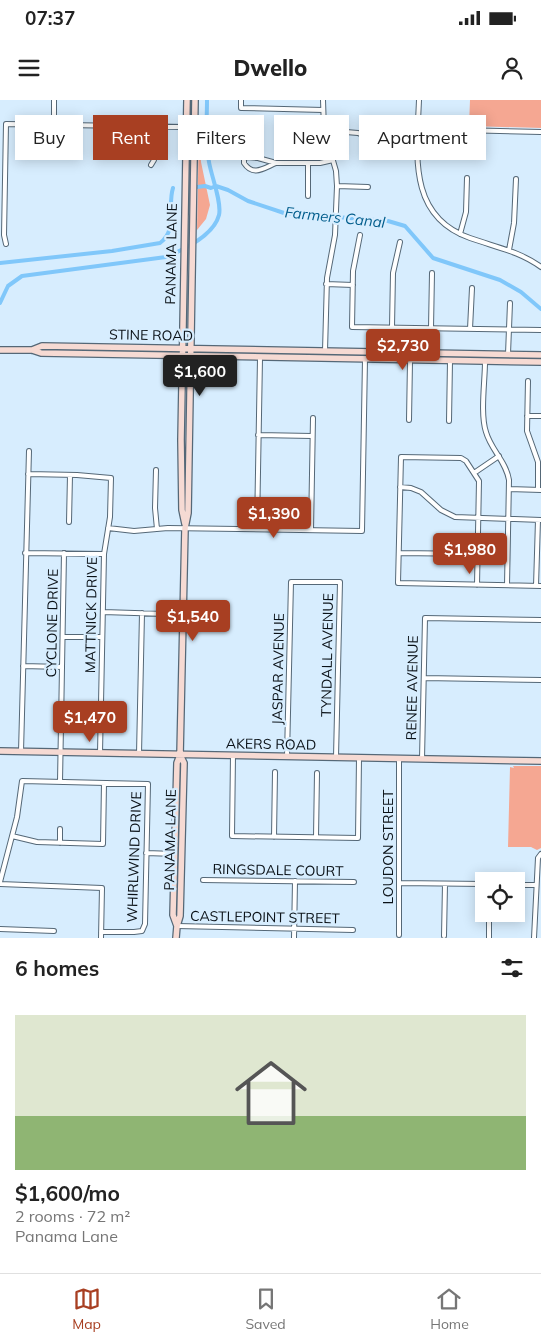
<!DOCTYPE html>
<meta charset="utf-8">
<style>
:root{--surface:#fff;--page:#f2f2f2;--text:#222;--muted:#767676;--line:#e0e0e0;--accent:#a83f22}
body{margin:0;font-family:Mulish,sans-serif;background:var(--page);color:var(--text);height:100vh;display:flex;flex-direction:column;font-size:19px;white-space:nowrap}
*{box-sizing:border-box;margin:0}
p{font-size:16px;color:var(--muted)}
.icon{flex:none;width:28px;height:28px;fill:none;stroke:currentColor;stroke-width:2;stroke-linecap:round;stroke-linejoin:round}
.map{position:relative;height:838px;overflow:hidden}
.details{display:flex;flex-direction:column;background:var(--surface);flex:1}
.details>*{flex:none}
.banner{position:absolute;left:15px;top:15px;width:511px;height:45px;display:flex;gap:10px}
.controls{position:absolute;left:475px;top:772px;display:grid;gap:10px}
.controls a{display:grid;place-items:center;width:50px;height:50px;border-radius:0px;background:var(--surface);box-shadow:0 2px 12px #0003;font-size:25px}
.price{position:absolute;translate:-50% -42px;padding:0 11px;border-radius:5px;background:var(--accent);color:#fff;font-size:16px;line-height:32px;filter:drop-shadow(0 1px 2px #0008)}
.price::after{content:'';position:absolute;left:50%;top:30px;width:15px;height:11px;margin-left:-8px;background:inherit;clip-path:polygon(0 0,100% 0,50% 100%)}
.price.selected{background:#222;color:#fff}
ul{padding:0;list-style:none}
li{display:grid;align-content:center;gap:10px;height:265px;padding:0 15px}
li+li{border-top:1px solid var(--line)}
li span{display:grid;place-items:center;height:155px;border-radius:0px;color:#555}
li>.icon{margin-inline-start:auto}
span .icon{width:90px;height:90px;fill:#fffc;stroke-width:1}
li b{font-size:21px}
h2{display:flex;justify-content:space-between;align-items:center;height:60px;padding:0 15px;font-size:21px}
.pill{padding:0 18px;border-radius:0px;background:var(--surface);box-shadow:0 2px 12px #0003;font-size:18px;line-height:45px}
.pill.selected{background:var(--accent);color:#fff}
.status{display:flex;justify-content:space-between;align-items:center;height:35px;padding:0 25px;background:var(--surface);direction:ltr}
.status svg{height:14px;fill:currentColor}
header{display:flex;justify-content:space-between;align-items:center;height:65px;padding:0 15px;background:var(--surface);font-size:22px;font-weight:800}
.tab-bar{display:flex;justify-content:space-around;align-items:center;height:70px;border-top:1px solid var(--line);background:var(--surface);font-size:14px;color:var(--muted)}
.tab-bar a{display:grid;justify-items:center;gap:2px}
.tab-bar .selected{color:var(--accent)}
.map>svg:first-child{display:block}
.green{fill:#f5a792}
.lines{fill:none;stroke-linecap:round;stroke-linejoin:round}
.canal{stroke:#80c7fa;stroke-width:4}
.street-casing{stroke:#556877;stroke-width:6}
.secondary-casing{stroke:#556877;stroke-width:8}
.street{stroke:#fff;stroke-width:4}
.secondary{stroke:#f6dad3;stroke-width:5.5}
.labels{text-anchor:middle;dominant-baseline:central;stroke-width:4.5;stroke-linejoin:round;paint-order:stroke}
.street-label{font-size:14px;fill:#0a1117;stroke:#d7edfe}
.water-label{font-size:15px;font-style:italic;fill:#025d8c;stroke:#d7edfe}
</style>
<div class="status"><b>07:37</b><svg viewBox="0 0 49 12"><path d="M0 12V9h3v3zM5 12V6h3v6zM10 12V3h3v9zM15 12V0h3v12zM26 1h20v11H26zM47 4h2v5h-2z"/></svg></div>
<header><svg class="icon" aria-label="menu" viewBox="0 0 24 24"><path d="M4 6h16M4 12h16M4 18h16"/></svg>Dwello<svg class="icon" aria-label="person" viewBox="0 0 24 24"><circle cx="12" cy="8" r="4"/><path d="M4 21q1-7 8-7t8 7"/></svg></header>
<div class="map">
<svg width="541" height="838" viewBox="0 0 541 838">
<rect width="100%" height="100%" fill="#d7edfe"/>
<path class="green" d="M470 0H541V28L469 26Z
M199 26 201 62 210 105 206 119 197 130Z
M513 666H541V748L537 750 531 747H508L510 667 514 668Z"/>
<g class="lines">
<path class="canal" d="M197 87 205 86 211 88 216 86 228 90 248 101 284 113 388 121 405 126 433 158 500 180 521 192 541 209
M0 163 112 151 160 143C178 130 167 106 173 88
M0 203 8 186 22 176 166 157C183 150 214 135 219 115 222 102 211 75 209 62 205 42 207 20 207 0"/>
<defs>
<path id="street" d="M241 0V8L323 10
M323 0 324 29 336 71 337 86 335 135 327 178 325 251
M419 0C417 53 407 116 470 138 495 147 519 151 541 167
M54 24V0
M418 29 541 32
M326 36 346 32 358 33 395 49 417 52
M247 57 258 58 276 63C264 68 253 77 244 63V59Z
M276 63H320L333 60
M151 65 154 60 155 26
M337 86 368 87
M308 96V63
M460 134 466 112 467 78
M360 135 353 171 352 227 541 230
M6 144 4 135 6 24 186 27
M509 150 514 123 516 79
M326 184 353 185
M392 227 393 173 400 142
M431 228 432 173
M470 229 472 188
M508 254 510 203
M485 262C485 281 480 314 486 332 491 350 506 361 509 380L507 485
M528 281 527 331 538 362V390
M527 316H541
M409 320 410 261
M449 321 450 261
M258 335 312 336
M156 370 155 408 157 429
M474 373 499 356
M28 374 77 375 111 378 110 417 104 454 100 653
M400 387 411 388 421 392 441 410 455 417 541 420
M509 389 541 390
M69 422 70 375
M108 428 134 431 168 428 362 431 365 259
M257 429 260 258
M311 430 313 318
M25 453 104 454
M399 453 478 454
M477 485 479 381 466 361 461 358 401 357 398 483 541 486
M536 486 538 420
M103 512 166 514
M63 537H102
M23 566 62 567
M424 578 541 580
M21 652 29 351
M139 654 142 513
M233 655 232 736 358 738 359 658
M287 656 291 482H340L336 657
M422 659 425 518 541 520
M60 682 64 453
M12 736 37 742 103 744 104 683
M274 737 275 672
M316 737 317 673
M60 743V729
M146 753 175 754
M203 780 354 782
M0 782 17 717 22 681 148 684 145 824 142 831 134 832H101
M399 783 484 784
M0 784 102 788 101 838
M516 785H536
M177 826 353 830
M0 829 54 831
M399 835V658
M444 836 445 784
M294 838 295 781
M489 838V814
M534 838 538 758 541 754"/>
<path id="secondary" d="M0 250H32L41 253 541 262
M32 250 42 246 541 255
M185 424 182 410 181 340 187 0
M0 651 541 661
M177 826 173 815 177 663 180 655 185 428 188 413 195 0
M176 838 177 826 180 816 184 663 180 655"/>
</defs>
<use href="#street" class="street-casing"/>
<use href="#secondary" class="secondary-casing"/>
<use href="#street" class="street"/>
<use href="#secondary" class="secondary"/>
</g>
<g class="labels">
<g class="street-label">
<text transform="translate(171 154) rotate(-89)">PANAMA LANE</text>
<text transform="translate(151 235) rotate(1)">STINE ROAD</text>
<text transform="translate(91 515) rotate(-89)">MATTNICK DRIVE</text>
<text transform="translate(52 523) rotate(-89)">CYCLONE DRIVE</text>
<text transform="translate(327 555) rotate(-89)">TYNDALL AVENUE</text>
<text transform="translate(278 569) rotate(-89)">JASPAR AVENUE</text>
<text transform="translate(412 588) rotate(-89)">RENEE AVENUE</text>
<text transform="translate(271 644) rotate(1)">AKERS ROAD</text>
<text transform="translate(170 740) rotate(-89)">PANAMA LANE</text>
<text transform="translate(388 747) rotate(-90)">LOUDON STREET</text>
<text transform="translate(134 757) rotate(-88)">WHIRLWIND DRIVE</text>
<text transform="translate(278 770) rotate(1)">RINGSDALE COURT</text>
<text transform="translate(265 817) rotate(1)">CASTLEPOINT STREET</text>
</g>
<g class="water-label">
<text transform="translate(335 117) rotate(6)">Farmers Canal</text>
</g>
</g>
</svg>
<div class="controls">
<a><svg class="icon" aria-label="locate" viewBox="0 0 24 24"><circle cx="12" cy="12" r="6"/><path d="M12 2v4M12 18v4M2 12h4M18 12h4"/></svg></a>
</div>
<b class="price" style="left:403px;top:271px">$2,730</b>
<b class="price selected" style="left:200px;top:297px">$1,600</b>
<b class="price" style="left:274px;top:439px">$1,390</b>
<b class="price" style="left:470px;top:475px">$1,980</b>
<b class="price" style="left:193px;top:542px">$1,540</b>
<b class="price" style="left:90px;top:643px">$1,470</b>
<div class="banner">
<a class="pill">Buy</a>
<a class="pill selected">Rent</a>
<a class="pill">Filters</a>
<a class="pill">New</a>
<a class="pill">Apartment</a>
</div>
</div>
<section class="details">
<h2>6 homes<svg class="icon" aria-label="filters" viewBox="0 0 24 24"><path d="M4 7h16M4 17h16"/><circle cx="9" cy="7" r="2"/><circle cx="15" cy="17" r="2"/></svg></h2>
<ul>
<li><span style="background:linear-gradient(#dfe7d0 65%,#8fb573 0)"><svg class="icon" aria-label="home" viewBox="0 0 24 24"><path d="M3 11l9-7 9 7M6 9v11h12V9"/></svg></span><div><b>$1,600/mo</b><p>2 rooms · 72 m²</p><p>Panama Lane</p></div></li>
</ul>
</section>
<nav class="tab-bar">
<a class="selected"><svg class="icon" aria-label="map" viewBox="0 0 24 24"><path d="M3 6l6-2 6 2 6-2v14l-6 2-6-2-6 2zM9 4v14M15 6v14"/></svg>Map</a>
<a><svg class="icon" aria-label="saved" viewBox="0 0 24 24"><path d="M7 4h10v16l-5-4-5 4z"/></svg>Saved</a>
<a><svg class="icon" aria-label="home" viewBox="0 0 24 24"><path d="M3 11l9-7 9 7M6 9v11h12V9"/></svg>Home</a>
</nav>
